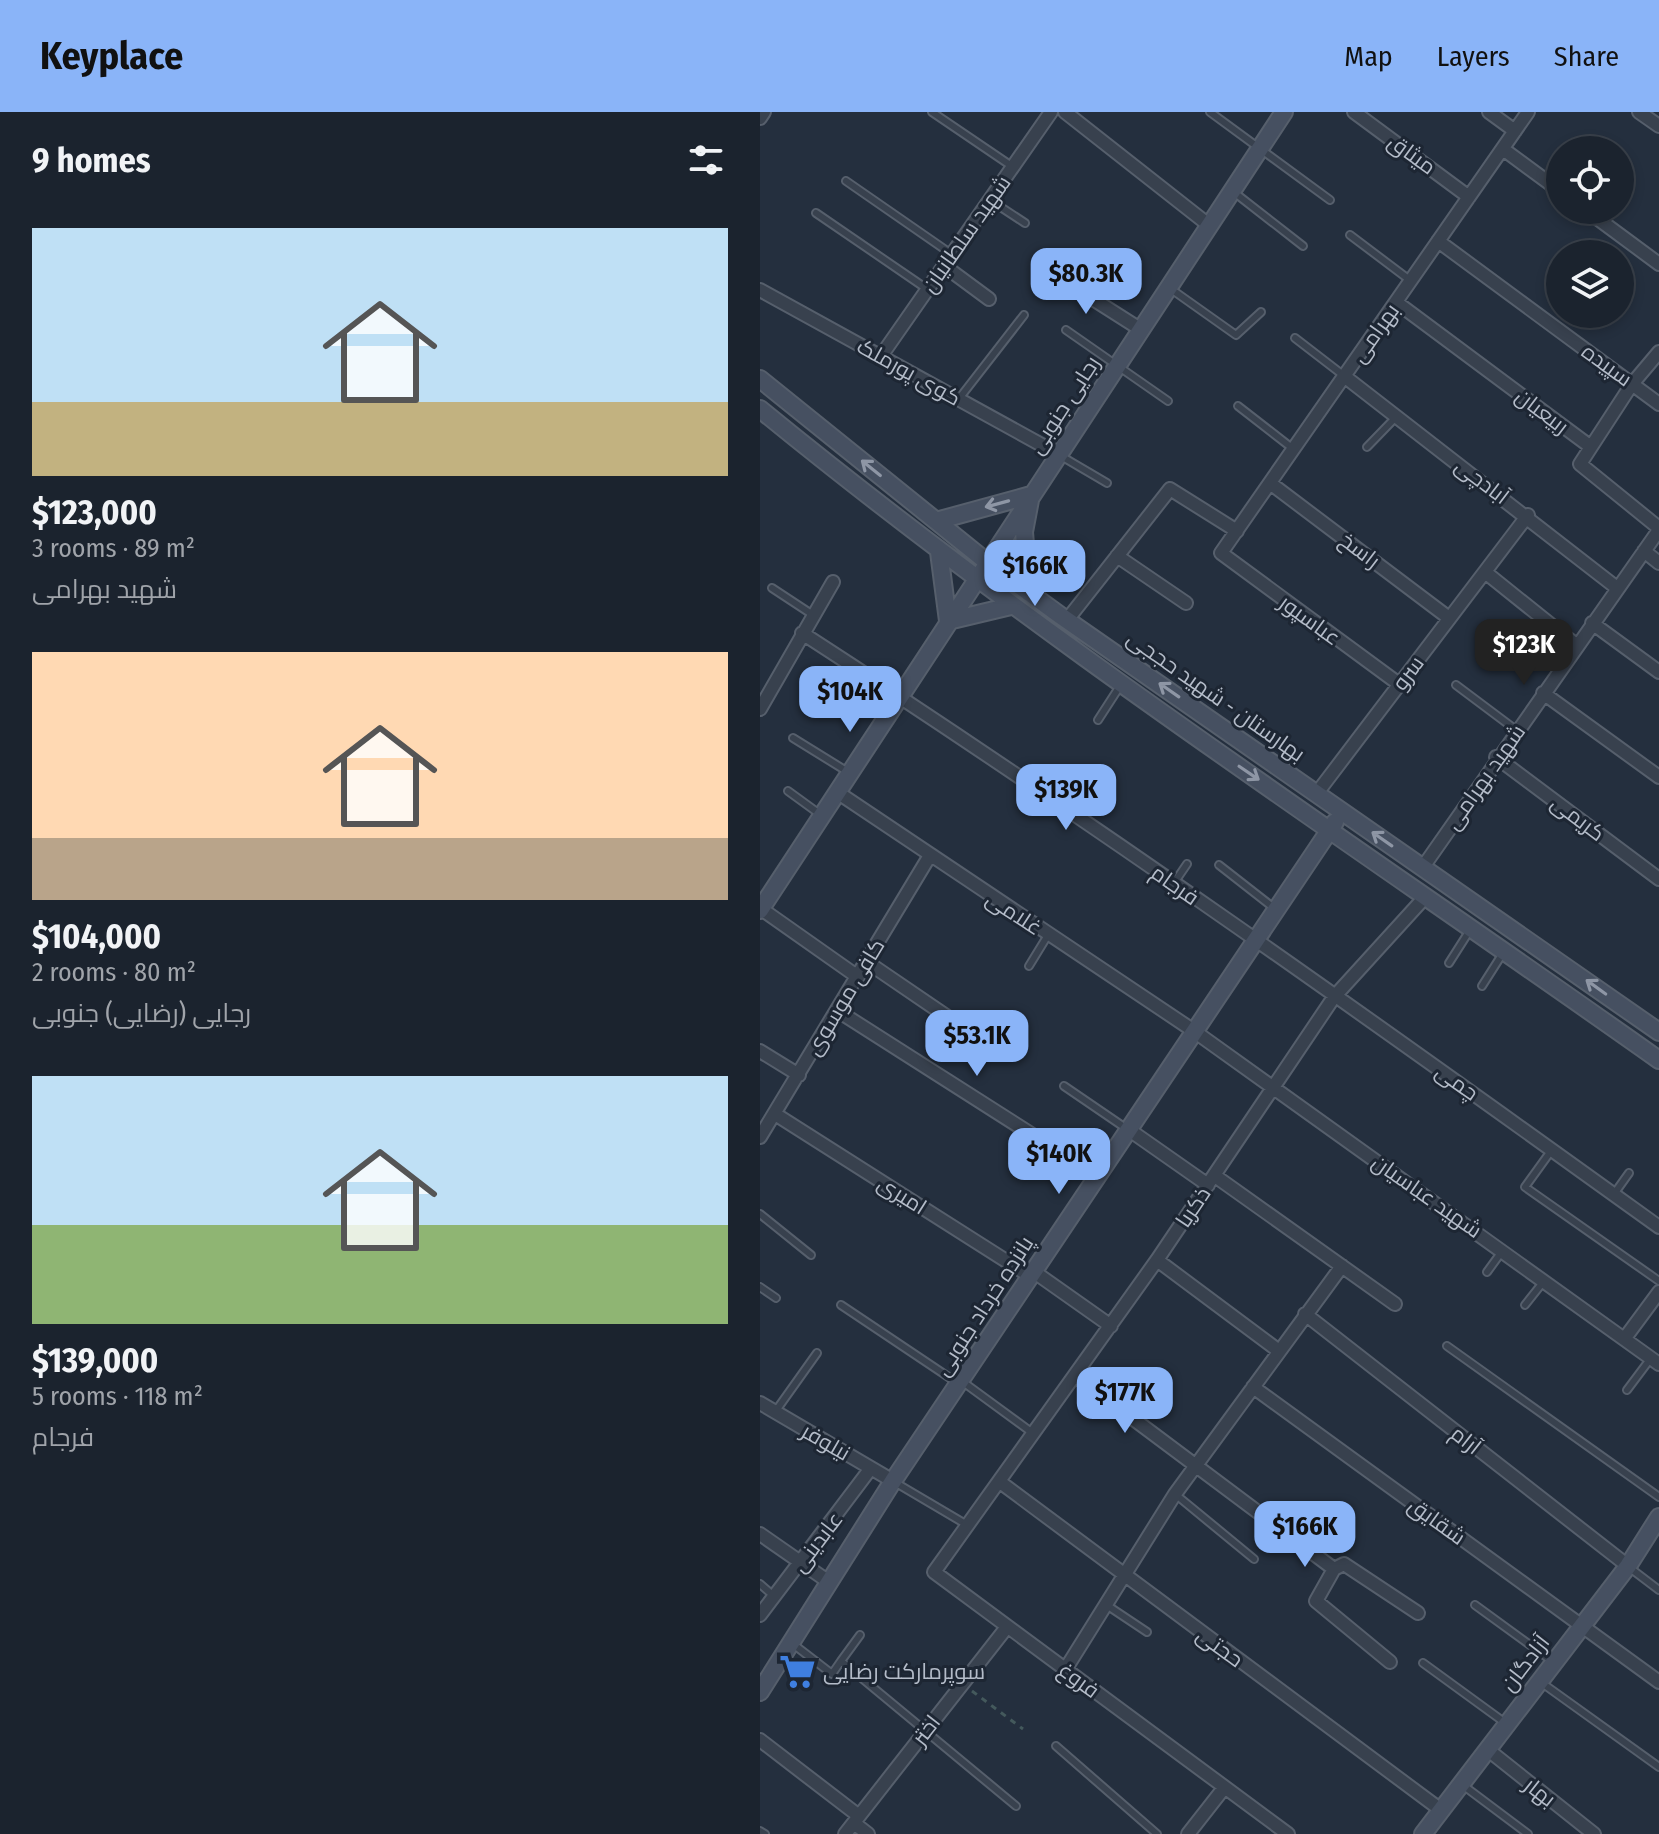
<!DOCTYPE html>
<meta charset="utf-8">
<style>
:root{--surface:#1b232e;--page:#282f3a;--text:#f1f3f6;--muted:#a0a4aa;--line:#39404a;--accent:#8ab4f8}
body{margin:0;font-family:"Fira Sans Condensed",Cairo,sans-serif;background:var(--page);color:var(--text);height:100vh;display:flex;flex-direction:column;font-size:30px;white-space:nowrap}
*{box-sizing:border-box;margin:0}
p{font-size:26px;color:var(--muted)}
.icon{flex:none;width:44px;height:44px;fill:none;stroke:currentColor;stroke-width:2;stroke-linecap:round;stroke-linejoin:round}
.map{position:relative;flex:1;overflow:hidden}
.sheet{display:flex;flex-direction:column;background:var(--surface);width:760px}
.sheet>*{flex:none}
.fabs{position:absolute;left:786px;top:24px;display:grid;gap:16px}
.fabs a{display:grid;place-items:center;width:88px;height:88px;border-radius:50%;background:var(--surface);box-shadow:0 4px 12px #0003,0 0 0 2px var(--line);font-size:40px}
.price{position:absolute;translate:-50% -68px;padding:0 18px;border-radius:16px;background:var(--accent);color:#111;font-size:26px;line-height:52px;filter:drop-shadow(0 2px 4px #0008)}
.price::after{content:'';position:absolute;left:50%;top:48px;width:24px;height:18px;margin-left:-12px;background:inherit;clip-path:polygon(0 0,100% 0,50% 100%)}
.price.current{background:#222;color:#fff}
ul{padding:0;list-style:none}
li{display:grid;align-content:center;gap:16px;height:424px;padding:0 32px}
li span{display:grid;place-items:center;height:248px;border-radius:0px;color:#555}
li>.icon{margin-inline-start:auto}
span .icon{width:144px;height:144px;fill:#fffc;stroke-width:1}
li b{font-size:34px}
h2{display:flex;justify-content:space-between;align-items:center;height:96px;padding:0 32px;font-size:34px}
header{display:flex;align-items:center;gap:48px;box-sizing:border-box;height:112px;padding:0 40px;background:var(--accent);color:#111}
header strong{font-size:38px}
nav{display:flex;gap:44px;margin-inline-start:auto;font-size:28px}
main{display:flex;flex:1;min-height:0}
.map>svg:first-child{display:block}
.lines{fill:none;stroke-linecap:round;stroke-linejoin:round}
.lane-casing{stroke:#565f6c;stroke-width:10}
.street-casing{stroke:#565f6c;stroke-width:16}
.secondary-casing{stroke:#565f6c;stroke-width:20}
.path{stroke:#44595c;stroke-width:3;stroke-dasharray:6 6;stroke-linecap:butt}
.lane{stroke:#38414e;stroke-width:6}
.street{stroke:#38414e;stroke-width:12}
.secondary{stroke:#465061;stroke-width:16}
.oneway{stroke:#8e96a5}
.labels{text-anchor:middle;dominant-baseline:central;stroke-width:6;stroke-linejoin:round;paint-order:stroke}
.street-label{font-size:22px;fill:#b4bcc9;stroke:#1d2633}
.poi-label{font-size:22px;fill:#b4bcc9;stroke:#1d2633;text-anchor:start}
</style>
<header>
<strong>Keyplace</strong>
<nav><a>Map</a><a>Layers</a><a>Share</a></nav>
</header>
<main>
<section class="sheet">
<h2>9 homes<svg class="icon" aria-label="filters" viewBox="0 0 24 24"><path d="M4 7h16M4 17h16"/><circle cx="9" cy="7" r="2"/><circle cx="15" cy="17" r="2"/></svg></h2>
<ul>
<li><span style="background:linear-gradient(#bfe0f5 70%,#c2b280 0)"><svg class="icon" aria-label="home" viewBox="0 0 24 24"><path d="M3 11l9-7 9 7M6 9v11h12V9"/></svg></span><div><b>$123,000</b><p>3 rooms · 89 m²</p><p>شهید بهرامی</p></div></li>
<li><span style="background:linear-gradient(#ffd9b3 75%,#b9a48a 0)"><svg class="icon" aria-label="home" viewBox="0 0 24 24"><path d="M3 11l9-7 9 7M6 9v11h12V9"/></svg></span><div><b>$104,000</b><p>2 rooms · 80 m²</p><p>رجایی (رضایی) جنوبی</p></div></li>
<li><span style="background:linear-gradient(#bfe0f5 60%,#8fb573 0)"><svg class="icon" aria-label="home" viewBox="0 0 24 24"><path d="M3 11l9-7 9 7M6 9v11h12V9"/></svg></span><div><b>$139,000</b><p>5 rooms · 118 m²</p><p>فرجام</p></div></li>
</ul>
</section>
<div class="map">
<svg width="899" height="1722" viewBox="0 0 899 1722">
<rect width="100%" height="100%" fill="#242f3e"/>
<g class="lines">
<defs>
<path id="lane" d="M172 0 253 55
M450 0 570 88
M86 69 190 141
M475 81 543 134
M230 88 265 111
M56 101 167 177
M590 123 651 169
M411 177 476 223 501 200
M306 218 408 289
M535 226 583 263
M198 288 264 203
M478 294 532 336
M607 335 637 304
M301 344 347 371
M12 476 53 503
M696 573 756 618
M338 608 360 574
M33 626 88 660
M28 679 61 703
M459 753 514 796
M414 771 427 752
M689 851 710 818
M269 854 288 823
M722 874 743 841
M304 974 367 1017
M791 1039 765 1075 899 1169
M854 1082 869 1061
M0 1102 51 1143
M727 1160 743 1138
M0 1175 16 1186
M81 1193 196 1270
M765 1193 784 1169
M687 1234 899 1385
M203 1270 274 1322
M867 1278 891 1246
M15 1300 57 1241
M136 1371 209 1414
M415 1382 494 1447
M870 1456 899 1478
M0 1472 15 1485
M345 1492 387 1520
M715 1493 792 1549
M33 1532 72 1562 81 1549 256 1694
M81 1549 100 1523
M663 1551 744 1610
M782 1571 899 1655
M296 1634 397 1722
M704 1674 768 1722
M0 1719 5 1722"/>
<path id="street" d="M305 0 450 114
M594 0 709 85
M729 0 755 19
M879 0 899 14
M0 6 4 0
M743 37 800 79
M826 98 899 152
M678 129 899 292
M183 153 229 187
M292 161 380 217
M0 178 298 342
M636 190 831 335 820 352 899 416
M121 244 291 0
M584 264 857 476
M831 335 872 272 899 240
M510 371 689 506
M884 439 899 451
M357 444 426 491
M725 460 816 533
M307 508 410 377 477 419
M832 511 899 560
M42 521C334 710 617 912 899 1115
M639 572 461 441 768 0
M783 581 899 665
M0 597 73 470
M736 645 899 767
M77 680 434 919 899 1252
M557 681 768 403
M663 755 899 418
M0 796 98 865
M107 850 239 940
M78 899 337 1064
M0 939 39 963
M15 1002 270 1164
M368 1017 448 1073
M0 1025 169 745
M455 1064 635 1192
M397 1148 519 1239
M273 1159 351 1214
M545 1202 868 1454
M865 1226 899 1180
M316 1264 574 1457 556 1489 630 1550
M493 1275 899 1570
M0 1291 133 1369
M240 1370 681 1698
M0 1422 69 1470
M574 1457 584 1452 658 1501
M0 1503 111 1356
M305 1558 415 1382 582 1154
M0 1628 99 1704
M727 1637 834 1722
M94 1711 108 1722
M85 1722 247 1515
M428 1722 464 1676
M528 1722 174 1460 397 1148 574 885 666 784"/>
<path id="secondary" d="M0 267 227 450 301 504 899 920
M0 297C287 532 597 734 899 948
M176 409 271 383 264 420 269 481
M179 440 188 509 251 494
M0 798 524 0
M0 1580 133 1369 575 710
M663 1722 868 1454 899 1405"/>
</defs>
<use href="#lane" class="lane-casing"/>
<use href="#street" class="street-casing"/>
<use href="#secondary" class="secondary-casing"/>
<path class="path" d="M212 1579 263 1617"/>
<use href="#lane" class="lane"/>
<use href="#street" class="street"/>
<use href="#secondary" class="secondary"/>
</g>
<defs><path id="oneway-shaft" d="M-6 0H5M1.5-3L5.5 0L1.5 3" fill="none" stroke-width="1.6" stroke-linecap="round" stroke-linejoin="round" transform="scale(2)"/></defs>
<g class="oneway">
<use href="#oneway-shaft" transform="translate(111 356) rotate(-141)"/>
<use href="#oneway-shaft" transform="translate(237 392) rotate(165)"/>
<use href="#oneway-shaft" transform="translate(409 578) rotate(-145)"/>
<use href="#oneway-shaft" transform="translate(489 661) rotate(34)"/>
<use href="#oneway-shaft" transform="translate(622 727) rotate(-145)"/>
<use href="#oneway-shaft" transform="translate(836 875) rotate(-144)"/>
</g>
<defs>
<symbol id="supermarket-bare" viewBox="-9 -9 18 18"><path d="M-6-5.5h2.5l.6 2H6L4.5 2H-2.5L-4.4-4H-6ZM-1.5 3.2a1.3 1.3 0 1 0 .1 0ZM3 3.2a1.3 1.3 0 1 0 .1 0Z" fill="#3f7fe0" stroke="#1d2633" stroke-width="2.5" paint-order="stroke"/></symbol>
</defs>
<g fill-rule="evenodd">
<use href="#supermarket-bare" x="12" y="1534" width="51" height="51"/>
</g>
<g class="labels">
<g class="street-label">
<text transform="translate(652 42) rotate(36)">میثاق</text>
<text transform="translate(206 122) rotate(-55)">شهید سلطانیان</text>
<text transform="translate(615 221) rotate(-55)">بهرامی</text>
<text transform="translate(847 253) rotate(36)">سپیده</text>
<text transform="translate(149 260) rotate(29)">کوی پورملک</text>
<text transform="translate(304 293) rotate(-57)">رجایی جنوبی</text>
<text transform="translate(782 299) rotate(37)">ربیعیان</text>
<text transform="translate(722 369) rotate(37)">آبادچی</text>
<text transform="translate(600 438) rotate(37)">راسخ</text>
<text transform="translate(550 508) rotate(36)">عباسپور</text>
<text transform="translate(648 561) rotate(-53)">سرو</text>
<text transform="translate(456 584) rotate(35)">بهارستان - شهید حججی</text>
<text transform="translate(725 665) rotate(-55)">شهید بهرامی</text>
<text transform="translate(818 706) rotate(37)">کریمی</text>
<text transform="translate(415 773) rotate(35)">فرجام</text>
<text transform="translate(254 801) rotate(33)">غلامی</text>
<text transform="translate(85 885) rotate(-59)">کافی موسوی</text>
<text transform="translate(697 970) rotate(35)">چمی</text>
<text transform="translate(142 1083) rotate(32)">امیری</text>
<text transform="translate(667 1084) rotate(35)">شهید عباسیان</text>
<text transform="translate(433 1095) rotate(-56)">ذکریا</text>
<text transform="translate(224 1194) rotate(-57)">پانزده خرداد جنوبی</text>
<text transform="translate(706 1328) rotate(38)">آرام</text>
<text transform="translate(66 1330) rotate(30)">نیلوفر</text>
<text transform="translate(677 1409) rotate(36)">شقایق</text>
<text transform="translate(57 1430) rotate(-53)">عابدینی</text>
<text transform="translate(460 1535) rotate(36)">حجتی</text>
<text transform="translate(765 1551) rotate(-52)">آزادگان</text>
<text transform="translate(319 1568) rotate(36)">فروغ</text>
<text transform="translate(166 1618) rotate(-52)">اختر</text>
<text transform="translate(780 1680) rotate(38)">بهار</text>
</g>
<g class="poi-label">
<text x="63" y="1559">سوپرمارکت رضایی</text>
</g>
</g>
</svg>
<div class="fabs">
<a><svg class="icon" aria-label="locate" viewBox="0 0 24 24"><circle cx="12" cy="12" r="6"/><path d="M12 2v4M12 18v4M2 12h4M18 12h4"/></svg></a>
<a><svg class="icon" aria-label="layers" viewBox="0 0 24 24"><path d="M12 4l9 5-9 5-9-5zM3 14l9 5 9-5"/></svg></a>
</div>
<b class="price" style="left:326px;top:204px">$80.3K</b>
<b class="price" style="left:275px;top:496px">$166K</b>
<b class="price current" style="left:764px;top:575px">$123K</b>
<b class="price" style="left:90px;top:622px">$104K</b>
<b class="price" style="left:306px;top:720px">$139K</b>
<b class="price" style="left:217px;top:966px">$53.1K</b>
<b class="price" style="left:299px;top:1084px">$140K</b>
<b class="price" style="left:365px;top:1323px">$177K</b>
<b class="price" style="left:545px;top:1457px">$166K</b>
</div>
</main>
